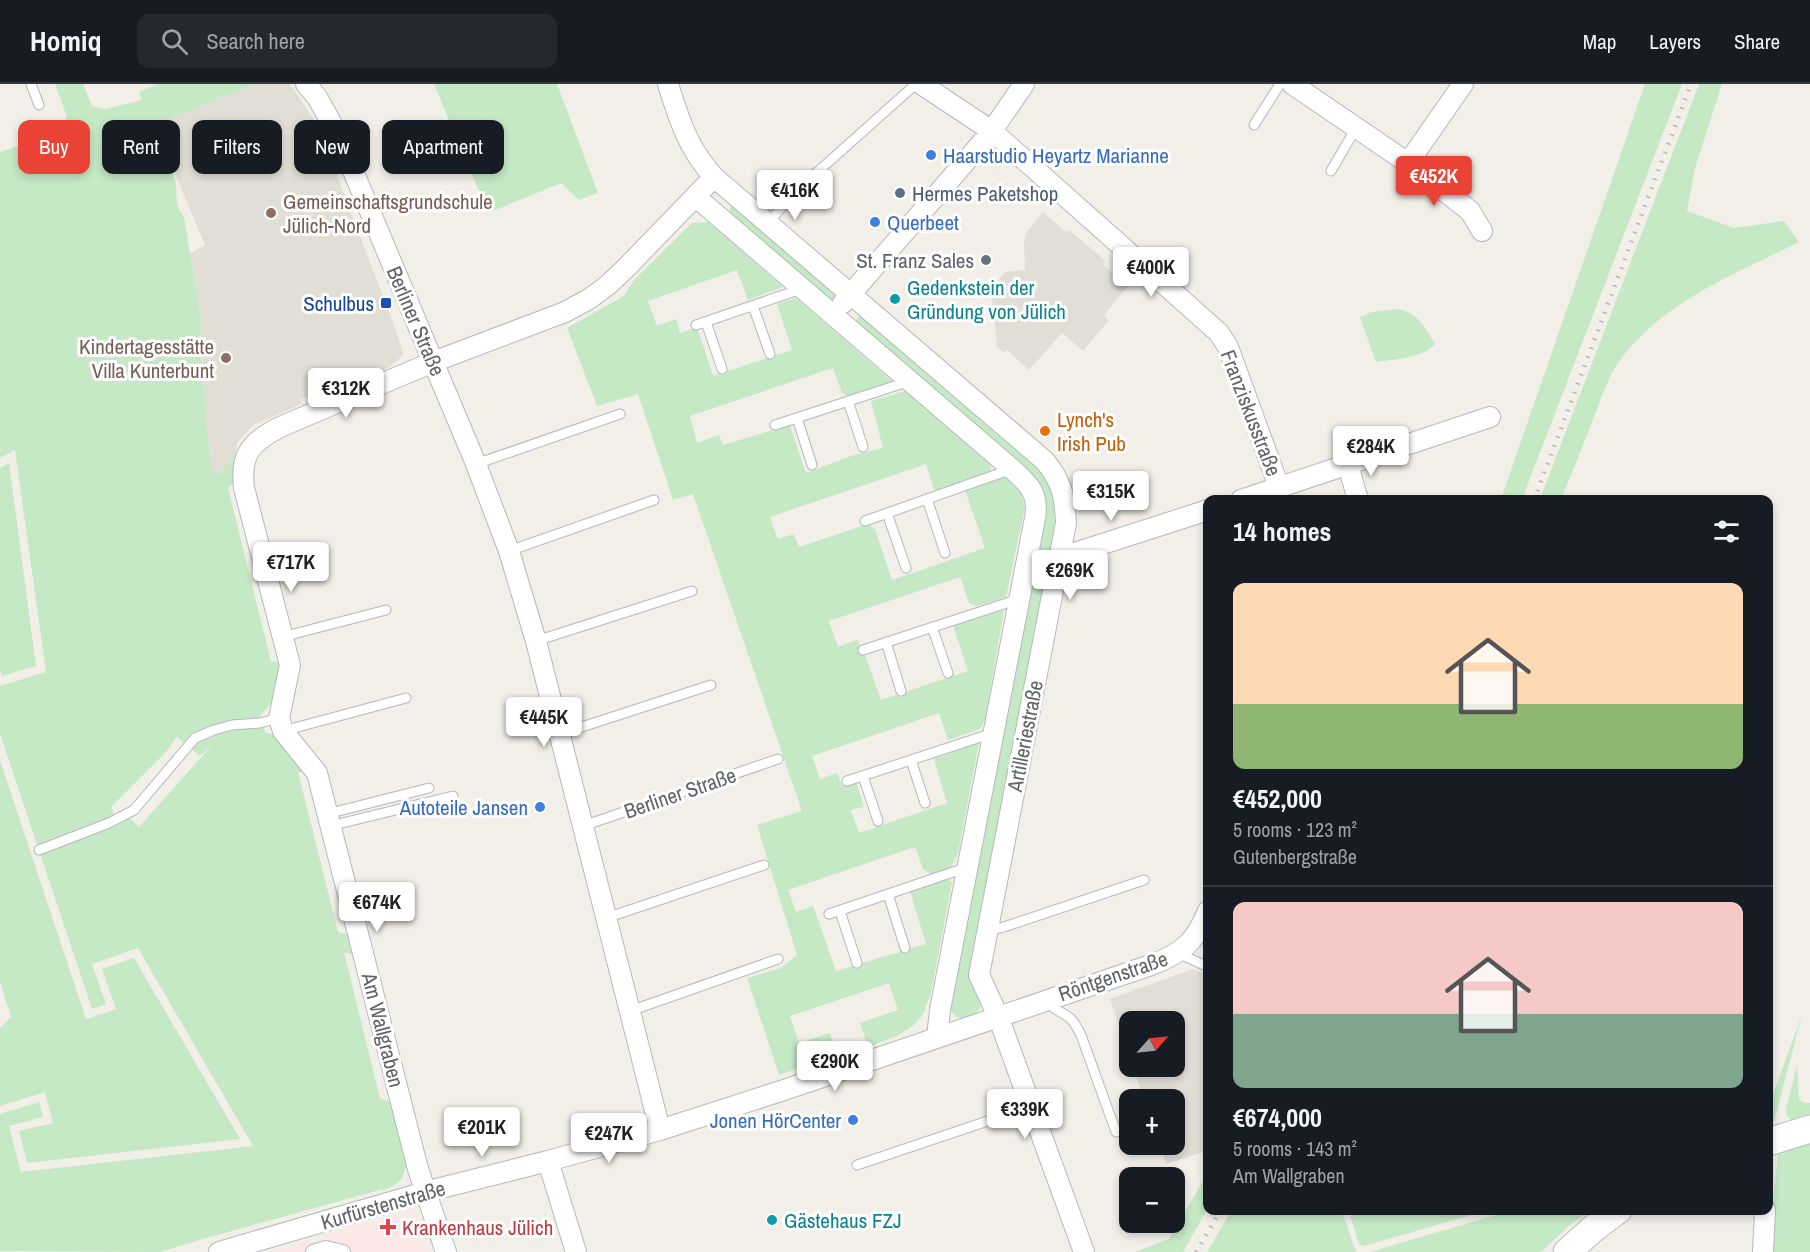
<!DOCTYPE html>
<meta charset="utf-8">
<style>
:root{--surface:#171b24;--page:#242831;--text:#f1f3f6;--muted:#9ea1a6;--line:#363941;--accent:#ea4335}
body{margin:0;font-family:"Archivo Narrow",sans-serif;background:var(--page);color:var(--text);height:100vh;display:flex;flex-direction:column;font-size:22px;white-space:nowrap}
*{box-sizing:border-box;margin:0}
p{font-size:20px;color:var(--muted)}
.icon{flex:none;width:33px;height:33px;fill:none;stroke:currentColor;stroke-width:2;stroke-linecap:round;stroke-linejoin:round}
.map{position:relative;flex:1;overflow:hidden}
.drawer{position:absolute;left:1203px;top:411px;width:570px;height:720px;display:flex;flex-direction:column;background:var(--surface);border-radius:12px;box-shadow:0 3px 9px #0003}
.drawer>*{flex:none}
.banner{position:absolute;left:18px;top:36px;width:570px;height:54px;display:flex;gap:12px}
.needle{width:39px;rotate:63deg}
.controls{position:absolute;left:1119px;top:927px;display:grid;gap:12px}
.controls a{display:grid;place-items:center;width:66px;height:66px;border-radius:12px;background:var(--surface);box-shadow:0 3px 9px #0003;font-size:30px}
.price{position:absolute;translate:-50% -51px;padding:0 14px;border-radius:6px;background:#fff;color:#222;font-size:20px;line-height:39px;filter:drop-shadow(0 2px 3px #0008)}
.price::after{content:'';position:absolute;left:50%;top:36px;width:18px;height:14px;margin-left:-9px;background:inherit;clip-path:polygon(0 0,100% 0,50% 100%)}
.price.on{background:var(--accent);color:#fff}
ul{padding:0;list-style:none}
li{display:grid;align-content:center;gap:12px;height:318px;padding:0 30px}
li+li{border-top:2px solid var(--line)}
li span{display:grid;place-items:center;height:186px;border-radius:12px;color:#555}
li>.icon{margin-inline-start:auto}
span .icon{width:108px;height:108px;fill:#fffc;stroke-width:1}
li b{font-size:26px}
h2{display:flex;justify-content:space-between;align-items:center;height:72px;padding:0 30px;font-size:26px}
.pill{padding:0 21px;border-radius:12px;background:var(--surface);box-shadow:0 3px 9px #0003;font-size:21px;line-height:54px}
.pill.on{background:var(--accent);color:#fff}
header{display:flex;align-items:center;gap:36px;box-sizing:border-box;height:84px;padding:0 30px;background:var(--surface);border-bottom:2px solid var(--line)}
header strong{font-size:28px}
nav{display:flex;gap:33px;margin-inline-start:auto;font-size:21px}
.search{width:420px;height:54px;background:var(--page);display:flex;align-items:center;gap:15px;box-sizing:border-box;padding:0 21px;border-radius:12px;color:var(--muted);font-size:22px}
.map>svg:first-child{display:block}
.education{fill:#e1ded6}
.medical{fill:#fce8e6}
.green{fill:#c5e8c5;fill-rule:evenodd}
.lines{fill:none;stroke-linecap:round;stroke-linejoin:round}
.service-casing{stroke:#b5b8bc;stroke-width:11}
.pedestrian-casing{stroke:#b5b8bc;stroke-width:16}
.minor-casing{stroke:#b5b8bc;stroke-width:22}
.secondary-casing{stroke:#b6babf;stroke-width:29}
.service{stroke:#fff;stroke-width:9}
.pedestrian{stroke:#fff;stroke-width:14}
.minor{stroke:#fff;stroke-width:20}
.secondary{stroke:#fff;stroke-width:27}
.rail{stroke:#b6b7b8;stroke-width:4.5;stroke-dasharray:1.5 8;stroke-linecap:butt}
.shop-dot{fill:#3f7fe0;stroke:#fff;stroke-width:2}
.service-dot{fill:#5c6f8a;stroke:#fff;stroke-width:2}
.education-dot{fill:#8d6e63;stroke:#fff;stroke-width:2}
.worship-dot{fill:#6b7280;stroke:#fff;stroke-width:2}
.culture-dot{fill:#0f9aa8;stroke:#fff;stroke-width:2}
.transit-dot{fill:#1a4fb4;stroke:#fff;stroke-width:2}
.food-dot{fill:#e8710a;stroke:#fff;stroke-width:2}
.health-dot{fill:#e0444e;stroke:#fff;stroke-width:2}
.labels{text-anchor:middle;dominant-baseline:central;stroke-width:6;stroke-linejoin:round;paint-order:stroke}
.shop-label{font-size:21px;fill:#366cbe;stroke:#fff;text-anchor:start}
.service-label{font-size:21px;fill:#4e5e75;stroke:#fff;text-anchor:start}
.education-label{font-size:21px;fill:#785e54;stroke:#fff;text-anchor:start}
.worship-label{font-size:21px;fill:#5b616d;stroke:#fff;text-anchor:end}
.culture-label{font-size:21px;fill:#0d838f;stroke:#fff;text-anchor:start}
.transit-label{font-size:21px;fill:#164399;stroke:#fff;text-anchor:end}
.street-label{font-size:21px;fill:#5f6368;stroke:#fff}
.food-label{font-size:21px;fill:#c56008;stroke:#fff;text-anchor:start}
.health-label{font-size:21px;fill:#be3a42;stroke:#fff;text-anchor:start}
</style>
<header>
<strong>Homiq</strong>
<div class="search"><svg class="icon" aria-label="search" viewBox="0 0 24 24"><circle cx="10" cy="10" r="6"/><path d="M15 15l6 6"/></svg>Search here</div>
<nav><a>Map</a><a>Layers</a><a>Share</a></nav>
</header>
<div class="map">
<svg width="1810" height="1168" viewBox="0 0 1810 1168">
<rect width="100%" height="100%" fill="#f1efe8"/>
<path class="education" d="M254 0H290L318 42 396 246 403 270 398 276 388 284 364 294 300 315 302 320 253 341 238 358 234 377 232 375 226 381 219 391 211 385 199 256 202 241 190 170 205 161 156 44 167 36Z
M1043 128 1066 148 1069 146 1106 177 1103 181 1128 202 1104 231 1109 236 1083 267 1062 249 1029 286 1007 266 1004 269 997 263 991 204 1005 188 1025 186 1024 160 1026 149Z
M1193 885 1207 891V1067L1166 1080 1160 1061 1174 1060V1016L1144 1015 1133 983 1174 982V938H1130L1129 972 1110 915Z"/>
<path class="medical" d="M415 1126 429 1168H270Z"/>
<path class="green" d="M55 0H83L92 22 106 25 142 16 139 8 158 0H254L167 36 157 44C162 61 168 77 174 93 180 108 171 116 184 133L202 242 199 256 211 385 219 391 226 381 232 375 237 384V395L228 404 271 577 283 579C280 598 276 619 260 631L265 648 273 650 308 688H298L338 848 352 852 356 871 344 868 380 1014 394 1019 411 1082 405 1084C403 1098 396 1101 383 1107V1105L196 1157 160 1168 0 1167V1030L39 1018 43 1033 9 1042 21 1088 253 1062 138 864 92 880 106 920 92 925 0 650V602L46 588 15 366 0 374V68L57 50 67 33ZM177 653 200 672 213 660 139 743 130 734 113 744 107 735 114 730 111 723 165 669Z
M434 0H557L598 109 579 116 561 99 488 129Z
M1645 0H1682L1522 415H1501Z
M1699 0H1722L1695 84 1687 127 1734 144 1784 137 1799 158C1735 190 1664 217 1620 276 1609 291 1602 312 1595 330 1584 359 1573 387 1561 415H1540Z
M734 121 838 208C837 215 834 216 828 217L730 132V124Z
M708 138 783 203 748 216 737 186 648 217 657 242 676 235 680 249 697 243 713 292 792 266 777 220 796 214 892 297 848 312 842 309 833 284 690 332 697 359 719 351 723 361 790 341 806 389 851 372 883 364 871 317 905 307 989 380 991 383 990 388 935 408 926 380 770 433 778 455 794 450 799 463 868 440 875 445 892 496 985 464 965 406 1004 392 1021 410 1025 423 1006 513 977 522 969 519 960 493 829 537 838 563 857 556 865 571 881 616 968 587 953 541 1004 526 985 636 980 645 948 656 939 629 812 672 820 695 837 689 842 702 856 697 864 723 851 726 859 749 947 719 934 675 979 659 958 769 950 785 932 791 923 785 915 763 788 806 796 828 813 822 836 887 926 860 910 807 948 795 952 798 931 909 923 930 913 942 897 952 868 963 860 939 898 926 889 899 790 932 799 959 830 949 836 971 779 991 747 894 781 884 797 871 757 741 802 727 693 410 673 416 638 310 597 322 567 244 624 212 635 195 692 139Z
M1398 225C1420 230 1424 243 1435 260 1421 275 1395 275 1376 278L1360 233 1372 228Z
M864 229 1042 386C1063 413 1056 432 1051 464L1049 468 1037 466 1042 424 856 241C856 234 859 232 864 229Z
M9 379 36 582 2 592 0 585V384Z
M1041 489 1046 495 973 882 982 920C977 931 969 935 958 934L952 928 949 918 1030 493Z
M0 676 86 935 116 925 102 885 134 874 240 1055 27 1079 19 1047 53 1039 45 1008 0 1022V944L11 933 0 897Z
M1802 931 1774 1038 1769 1041V1021Z
M1797 982 1799 1015 1804 1019H1810V1030L1791 1036 1787 1032 1786 1025Z
M1810 1058V1168H1769L1778 1068Z
M1207 1090V1126L1183 1168H1135L1169 1155Z
M1513 1126 1590 1127 1570 1141 1541 1168H1370Z
M1231 1127H1342L1354 1162 1357 1168H1207Z
M1349 1127V1126L1485 1127 1364 1162 1359 1160Z"/>
<g class="lines">
<defs>
<path id="service" d="M31 0 39 21
M1254 41 1280 0
M1331 87 1356 44
M768 139 796 107 916 0
M753 222 770 270
M706 238 722 285
M696 241 801 205
M848 317 863 363
M797 334 812 381
M775 341 910 297
M476 380 620 330
M927 415 945 469
M887 429 906 484
M865 437 1012 385
M509 467 654 416
M932 543 948 589
M282 553 386 526
M536 557 692 507
M886 558 901 607
M863 566 1019 515
M283 647 406 614
M560 650 711 601
M911 676 925 719
M863 692 878 737
M847 697 993 649
M327 730 429 704
M330 742 453 712
M583 742 778 675
M39 766 109 739 134 726 195 654 214 646 232 641 260 639 279 634
M888 810 905 864
M840 827 857 879
M829 830 968 783
M606 834 764 781
M988 846 1004 843 1144 796
M1178 869 1208 883
M1047 915C1052 926 1061 927 1070 934 1075 939 1078 945 1081 951L1116 1048
M630 927 778 875
M857 1081 1032 1022"/>
<path id="pedestrian" d="M313 1168 326 1164 343 1168"/>
<path id="minor" d="M306 0 317 13 338 51 476 380 509 467 536 557 660 1046
M668 0C679 35 688 65 714 93L1045 377C1062 398 1065 413 1066 439L979 891 998 932 1084 1168
M921 0 992 47 1219 249 1228 263 1279 403
M1292 0 1408 79 1470 127 1482 147
M1408 79 1463 0
M696 113 1012 385C1030 401 1039 410 1035 434L940 926 937 953
M843 219 992 47 1024 0
M1348 381 1358 416
M1241 416 1490 333
M1025 485 1208 426
M548 1077 576 1168
M219 1168 425 1108 548 1077 660 1046 784 1006 1151 881C1182 869 1195 859 1208 827
M446 1168 418 1085 317 689 283 647 279 634 290 581 244 404C240 370 251 358 280 343L433 278 565 228 589 215 608 201 627 183 714 93
M1763 1168 1765 1126"/>
<path id="secondary" d="M1768 1058 1810 1045
M1567 1168 1594 1144 1618 1126"/>
</defs>
<use href="#service" class="service-casing"/>
<use href="#pedestrian" class="pedestrian-casing"/>
<use href="#minor" class="minor-casing"/>
<use href="#secondary" class="secondary-casing"/>
<use href="#service" class="service"/>
<use href="#pedestrian" class="pedestrian"/>
<use href="#minor" class="minor"/>
<use href="#secondary" class="secondary"/>
<path class="rail" d="M1534 416 1691 0
M1196 1168 1221 1126"/>
</g>
<g class="shop-dot">
<circle cx="931" cy="71" r="6"/>
<circle cx="875" cy="138" r="6"/>
<circle cx="540" cy="723" r="6"/>
<circle cx="853" cy="1036" r="6"/>
</g>
<circle class="service-dot" cx="900" cy="109" r="6"/>
<g class="education-dot">
<circle cx="271" cy="129" r="6"/>
<circle cx="226" cy="274" r="6"/>
</g>
<circle class="worship-dot" cx="986" cy="176" r="6"/>
<g class="culture-dot">
<circle cx="895" cy="215" r="6"/>
<circle cx="772" cy="1136" r="6"/>
</g>
<rect class="transit-dot" x="380" y="213" width="12" height="12" rx="3"/>
<circle class="food-dot" cx="1045" cy="347" r="6"/>
<path class="health-dot" d="M385 1134h6v6h6v6h-6v6h-6v-6h-6v-6h6z"/>
<g class="labels">
<g class="shop-label">
<text x="943" y="71">Haarstudio Heyartz Marianne</text>
<text x="887" y="138">Querbeet</text>
<text x="528" y="723" text-anchor="end">Autoteile Jansen</text>
<text x="841" y="1036" text-anchor="end">Jonen HörCenter</text>
</g>
<g class="service-label">
<text x="912" y="109">Hermes Paketshop</text>
</g>
<g class="education-label">
<text x="283" y="117">Gemeinschaftsgrundschule<tspan x="283" dy="24">Jülich-Nord</tspan></text>
<text x="214" y="262" text-anchor="end">Kindertagesstätte<tspan x="214" dy="24">Villa Kunterbunt</tspan></text>
</g>
<g class="worship-label">
<text x="974" y="176">St. Franz Sales</text>
</g>
<g class="culture-label">
<text x="907" y="203">Gedenkstein der<tspan x="907" dy="24">Gründung von Jülich</tspan></text>
<text x="784" y="1136">Gästehaus FZJ</text>
</g>
<g class="transit-label">
<text x="374" y="219">Schulbus</text>
</g>
<g class="street-label">
<text transform="translate(416 237) rotate(67)">Berliner Straße</text>
<text transform="translate(1251 329) rotate(69)">Franziskusstraße</text>
<text transform="translate(1025 652) rotate(-79)">Artilleriestraße</text>
<text transform="translate(680 709) rotate(-19)">Berliner Straße</text>
<text transform="translate(1113 892) rotate(-19)">Röntgenstraße</text>
<text transform="translate(383 946) rotate(76)">Am Wallgraben</text>
<text transform="translate(383 1121) rotate(-16)">Kurfürstenstraße</text>
</g>
<g class="food-label">
<text x="1057" y="335">Lynch's<tspan x="1057" dy="24">Irish Pub</tspan></text>
</g>
<g class="health-label">
<text x="402" y="1143">Krankenhaus Jülich</text>
</g>
</g>
</svg>
<div class="controls">
<a><svg class="needle" viewBox="-14 -14 28 28"><path d="M0-13l5 13h-10z" fill="#e53935"/><path d="M0 13l5-13h-10z" fill="#9ea1a6"/></svg></a>
<a>+</a>
<a>−</a>
</div>
<b class="price on" style="left:1434px;top:123px">€452K</b>
<b class="price" style="left:795px;top:137px">€416K</b>
<b class="price" style="left:1151px;top:214px">€400K</b>
<b class="price" style="left:346px;top:335px">€312K</b>
<b class="price" style="left:1371px;top:393px">€284K</b>
<b class="price" style="left:1111px;top:438px">€315K</b>
<b class="price" style="left:291px;top:509px">€717K</b>
<b class="price" style="left:1070px;top:517px">€269K</b>
<b class="price" style="left:544px;top:664px">€445K</b>
<b class="price" style="left:377px;top:849px">€674K</b>
<b class="price" style="left:835px;top:1008px">€290K</b>
<b class="price" style="left:1025px;top:1056px">€339K</b>
<b class="price" style="left:482px;top:1074px">€201K</b>
<b class="price" style="left:609px;top:1080px">€247K</b>
<div class="banner">
<a class="pill on">Buy</a>
<a class="pill">Rent</a>
<a class="pill">Filters</a>
<a class="pill">New</a>
<a class="pill">Apartment</a>
</div>
<section class="drawer">
<h2>14 homes<svg class="icon" aria-label="filters" viewBox="0 0 24 24"><path d="M4 7h16M4 17h16"/><circle cx="9" cy="7" r="2"/><circle cx="15" cy="17" r="2"/></svg></h2>
<ul>
<li><span style="background:linear-gradient(#ffd9b3 65%,#8fb573 0)"><svg class="icon" aria-label="home" viewBox="0 0 24 24"><path d="M3 11l9-7 9 7M6 9v11h12V9"/></svg></span><div><b>€452,000</b><p>5 rooms · 123 m²</p><p>Gutenbergstraße</p></div></li>
<li><span style="background:linear-gradient(#f6c9c9 60%,#7fa58c 0)"><svg class="icon" aria-label="home" viewBox="0 0 24 24"><path d="M3 11l9-7 9 7M6 9v11h12V9"/></svg></span><div><b>€674,000</b><p>5 rooms · 143 m²</p><p>Am Wallgraben</p></div></li>
</ul>
</section>
</div>
